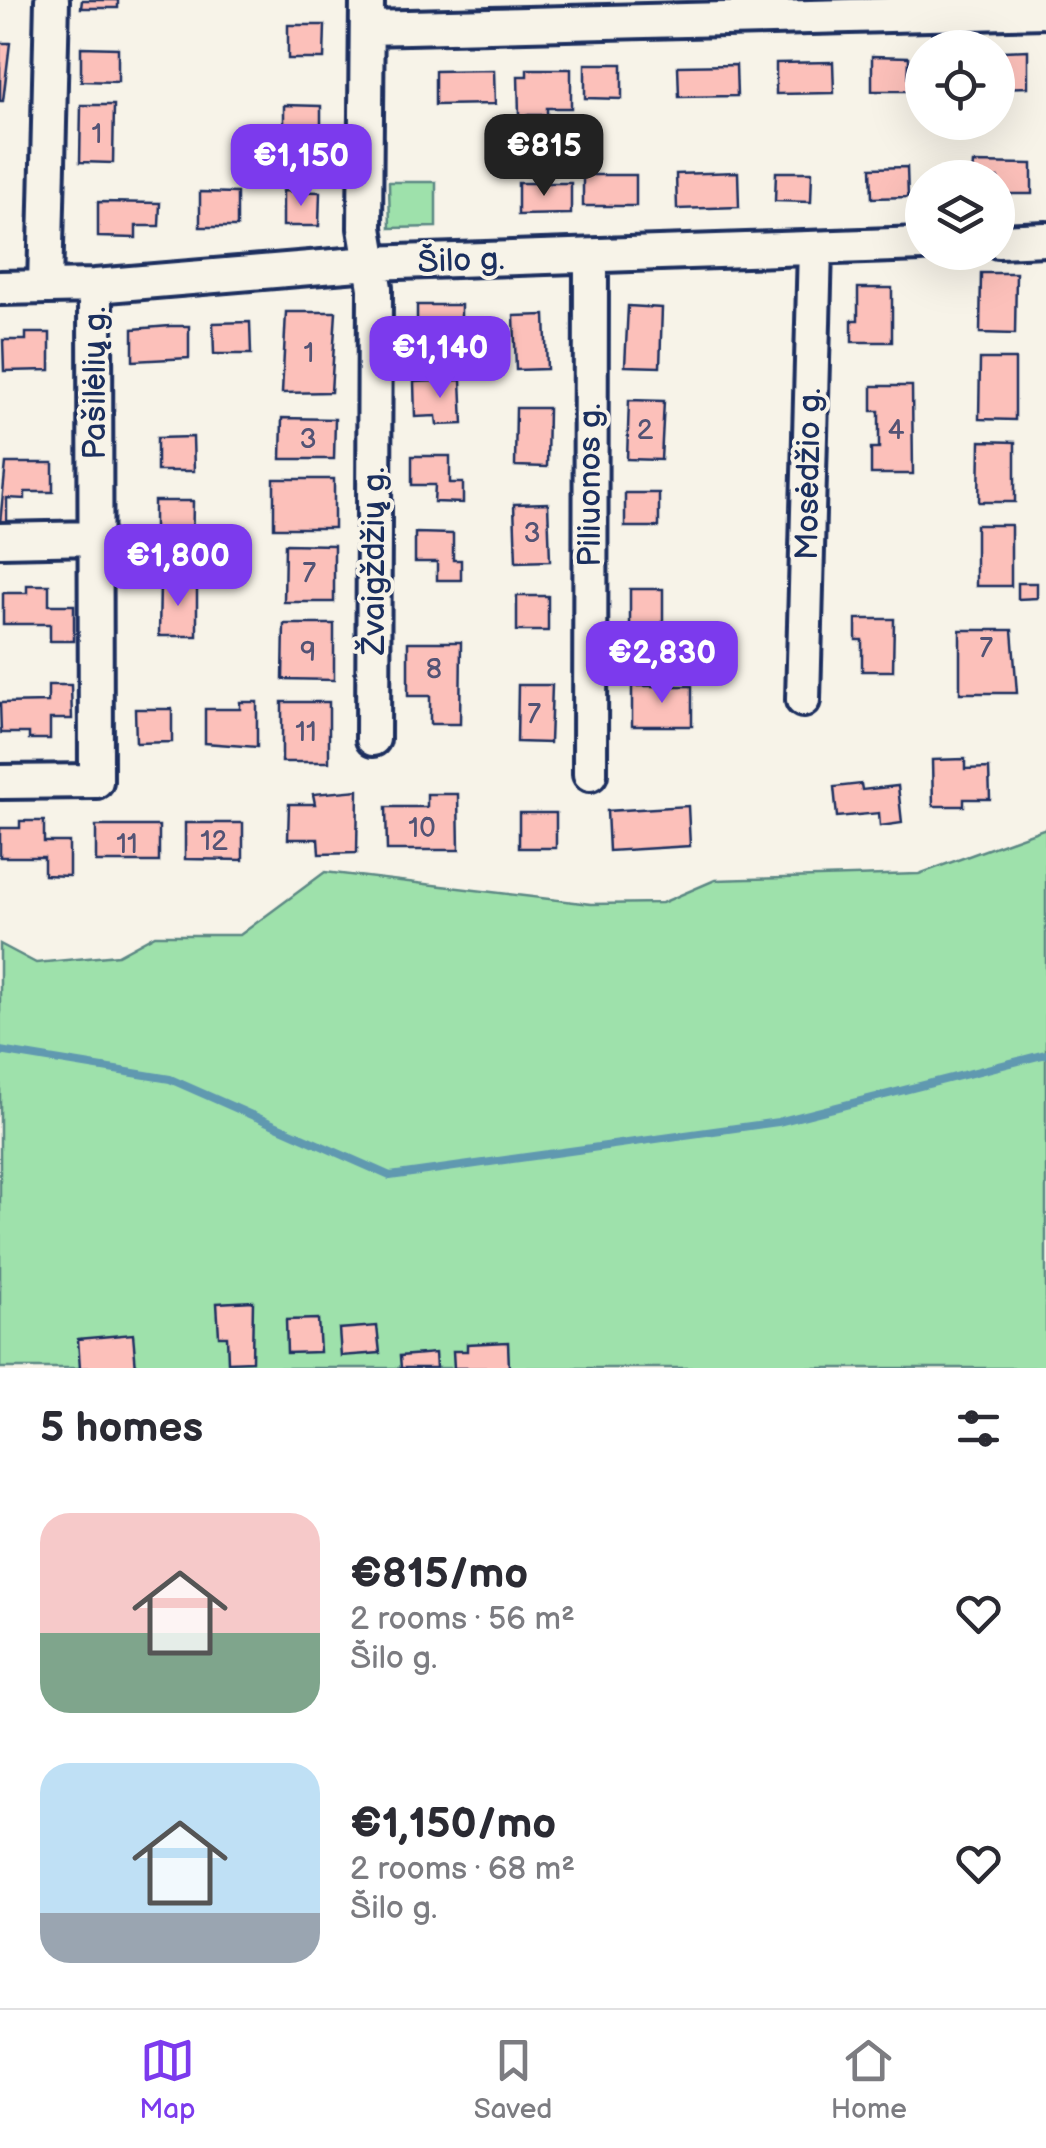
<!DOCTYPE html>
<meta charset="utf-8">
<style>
:root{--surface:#fff;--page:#f2f2f3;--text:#2b2b33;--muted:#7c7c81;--line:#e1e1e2;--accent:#7c3aed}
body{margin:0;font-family:"Balsamiq Sans",sans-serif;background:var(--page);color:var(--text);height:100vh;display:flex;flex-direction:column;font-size:38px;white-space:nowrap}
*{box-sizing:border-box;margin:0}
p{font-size:32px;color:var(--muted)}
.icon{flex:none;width:55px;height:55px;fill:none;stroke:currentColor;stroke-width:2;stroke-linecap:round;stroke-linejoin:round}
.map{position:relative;height:1368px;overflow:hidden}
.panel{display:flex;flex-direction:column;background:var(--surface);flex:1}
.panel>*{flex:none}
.buttons{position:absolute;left:905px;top:30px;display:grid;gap:20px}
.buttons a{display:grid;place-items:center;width:110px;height:110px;border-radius:50%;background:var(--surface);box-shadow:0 10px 40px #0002;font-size:50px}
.price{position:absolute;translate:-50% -85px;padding:0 22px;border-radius:20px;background:var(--accent);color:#fff;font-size:32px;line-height:65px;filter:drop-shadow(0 2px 5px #0008)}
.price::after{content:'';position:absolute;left:50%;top:60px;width:30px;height:22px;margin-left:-15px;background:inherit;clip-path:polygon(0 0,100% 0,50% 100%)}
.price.on{background:#222;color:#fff}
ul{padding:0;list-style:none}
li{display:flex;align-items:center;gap:30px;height:250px;padding:0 40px}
li span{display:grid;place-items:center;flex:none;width:280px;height:200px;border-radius:30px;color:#555}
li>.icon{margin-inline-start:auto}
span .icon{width:120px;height:120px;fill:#fffc;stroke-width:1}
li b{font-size:42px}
h2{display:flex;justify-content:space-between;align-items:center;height:120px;padding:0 40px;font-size:42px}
.tab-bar{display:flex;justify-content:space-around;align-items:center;height:140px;border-top:2px solid var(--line);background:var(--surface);font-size:28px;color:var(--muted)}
.tab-bar a{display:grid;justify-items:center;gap:5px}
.tab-bar .on{color:var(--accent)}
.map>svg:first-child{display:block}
.green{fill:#9ee1ab;stroke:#5c8884;stroke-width:2.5}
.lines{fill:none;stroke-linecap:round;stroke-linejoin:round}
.stream{stroke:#6099b0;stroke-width:8}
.building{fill:#fcc0ba;stroke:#1b2f5e;stroke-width:2.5}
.minor-casing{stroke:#1b2f5e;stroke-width:40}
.minor{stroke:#f7f3e8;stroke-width:32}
.labels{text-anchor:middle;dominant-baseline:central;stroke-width:8;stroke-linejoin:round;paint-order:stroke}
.number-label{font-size:28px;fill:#535375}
.street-label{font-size:32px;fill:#1b2f5e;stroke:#f7f3e8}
</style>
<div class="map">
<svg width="1046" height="1368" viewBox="0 0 1046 1368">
<rect width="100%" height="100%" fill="#f7f3e8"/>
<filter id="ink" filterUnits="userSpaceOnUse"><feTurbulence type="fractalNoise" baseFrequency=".01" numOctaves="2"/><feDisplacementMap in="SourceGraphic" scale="20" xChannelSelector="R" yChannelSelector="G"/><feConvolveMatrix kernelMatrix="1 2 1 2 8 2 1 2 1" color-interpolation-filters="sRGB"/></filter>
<g filter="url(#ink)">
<path class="green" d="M436 182V227L390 228 389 182Z
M1046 828V1368H0V944L36 963 118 955 155 935H240L325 872 591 904 662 903 715 880 919 874Z"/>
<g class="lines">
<path class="stream" d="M0 1051 170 1079 390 1176 778 1122 1046 1054"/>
</g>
<path class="building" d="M82 0H118V8H81Z
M288 25H325L324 59H288Z
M0 43H10L3 101H0Z
M81 47 118 48V82L81 81Z
M1028 50V87L998 88V57H1002V51Z
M872 56 909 57 908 91H872Z
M833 62 834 93 776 94V63Z
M585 64H622V99L585 98Z
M736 65 737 96 679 97 678 66Z
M527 69H571V108H547V115H519L518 76H527Z
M494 70 495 104 435 105V71Z
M81 105H114L113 163 80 162Z
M284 105 321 106V140L284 139Z
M973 163 1032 164V194H998V178H972Z
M907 167 908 197 872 198 871 168Z
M738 172 739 207 677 209 676 174Z
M776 172H812L811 202 775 201Z
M583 175H636V206H583Z
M518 183H571V214L518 215Z
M283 191 320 192 319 226H283Z
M200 192 237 193V227H200Z
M98 202 160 203 159 226H136V238L98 237Z
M981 273H1016L1015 334 980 333Z
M858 288H892V342H852V320H858Z
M417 305H461V354H435V342H417Z
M628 306 662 308 660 367 625 366Z
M286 312H336L331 392 282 393Z
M545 315 547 369 516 370 514 316Z
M250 322 251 354H214L213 323Z
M170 326H189V358L133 361V329Z
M26 333H50V370L4 371 3 340H26Z
M980 359H1015V420L979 419Z
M461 380 463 424 437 425 436 416 415 417 414 382Z
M872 386H912L913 474H871V448H879V411H872Z
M629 400 664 401 661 460 627 459Z
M516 408H548L547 467 515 466Z
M282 418 335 419 334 459H281Z
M193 437 194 471H157V438Z
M980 441 1015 442V502H979Z
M412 456H450V483H463V503L434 502 435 485H412Z
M6 463H53V492H25V499L7 498V523H0Z
M274 479H334V528H274Z
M625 493H659V527H625Z
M154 501H193L192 558 154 557Z
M548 503 550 561 516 562 514 504Z
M976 525H1011V586H976Z
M415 533 453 534V560H461V580H437V562H415Z
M285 544 334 545V602H284Z
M160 582H197V636H159Z
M1018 583H1037V598L1018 599Z
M27 585H49V605H74V641H50V624H3V593H27Z
M630 589H663V646H630Z
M517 596H548V631H517Z
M856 619H894L893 671H862V640H856Z
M284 624H334V680L283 679Z
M960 630H1012L1017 693H960Z
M408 642H461L460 724H430V696H408Z
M48 685H71L72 719H50V739H29V733H1L0 703 48 702Z
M518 685H552L550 743 517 742Z
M632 686H692V726H632Z
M240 702H257V747L205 743V709H240Z
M282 702H329V762H282Z
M135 709H172V742L136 743Z
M965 759V769L989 768 990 799H964V806H933L932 760Z
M861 784 862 790 898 786 902 823 880 826 879 813 837 817 834 787Z
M358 790 357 853 319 854 318 839H288L289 804H315L313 794Z
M427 794H458L459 850H387L386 807H427Z
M688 806 690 846 609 851 607 811Z
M519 813H556V848H519Z
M20 821H44V842H69V876L44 875V857H0V828H20Z
M185 823H243V860L185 859Z
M96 826H159V862H96Z
M253 1301 252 1361 228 1362 227 1336H219L217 1303Z
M318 1319 320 1352 287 1353 286 1320Z
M377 1326 380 1353 341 1356 339 1329Z
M133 1334 136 1368H80L78 1339Z
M508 1342 509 1368H454L453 1351H467V1344Z
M435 1353 436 1368H401L400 1356Z"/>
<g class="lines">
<defs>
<path id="minor" d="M367 0 365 228 375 288 373 739
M367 28 1046 11
M998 241 1046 239
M45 287 52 0
M0 288 95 286 370 263 922 244
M0 540 95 538
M803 700 815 248
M590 774 591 257
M0 782 96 781 95 286"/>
</defs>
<use href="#minor" class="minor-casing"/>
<use href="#minor" class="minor"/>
</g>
</g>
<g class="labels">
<g class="number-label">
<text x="97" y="134">1</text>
<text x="309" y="353">1</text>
<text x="645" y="430">2</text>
<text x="896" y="430">4</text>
<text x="308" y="439">3</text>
<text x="532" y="533">3</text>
<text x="309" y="573">7</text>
<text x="986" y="648">7</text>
<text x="308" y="652">9</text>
<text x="434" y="669">8</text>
<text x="534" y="714">7</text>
<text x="306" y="732">11</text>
<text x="422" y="828">10</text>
<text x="214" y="841">12</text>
<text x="127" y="844">11</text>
</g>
<g class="street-label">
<text transform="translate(461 261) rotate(-2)">Šilo g.</text>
<text transform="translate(95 383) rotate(-90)">Pašilėlių g.</text>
<text transform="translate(809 474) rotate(-89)">Mosėdžio g.</text>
<text transform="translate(590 485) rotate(-90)">Piliuonos g.</text>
<text transform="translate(374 561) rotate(-90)">Žvaigždžių g.</text>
</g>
</g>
</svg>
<div class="buttons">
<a><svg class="icon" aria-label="locate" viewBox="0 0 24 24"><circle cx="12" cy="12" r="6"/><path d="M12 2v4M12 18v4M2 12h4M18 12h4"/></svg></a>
<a><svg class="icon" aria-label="layers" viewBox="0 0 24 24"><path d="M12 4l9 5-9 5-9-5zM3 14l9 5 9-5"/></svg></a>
</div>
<b class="price on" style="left:544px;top:199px">€815</b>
<b class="price" style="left:301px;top:209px">€1,150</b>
<b class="price" style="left:440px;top:401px">€1,140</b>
<b class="price" style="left:178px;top:609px">€1,800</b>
<b class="price" style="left:662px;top:706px">€2,830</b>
</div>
<section class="panel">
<h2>5 homes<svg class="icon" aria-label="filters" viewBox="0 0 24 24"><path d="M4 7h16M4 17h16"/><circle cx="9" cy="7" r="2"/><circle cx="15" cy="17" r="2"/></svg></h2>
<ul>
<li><span style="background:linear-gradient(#f6c9c9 60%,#7fa58c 0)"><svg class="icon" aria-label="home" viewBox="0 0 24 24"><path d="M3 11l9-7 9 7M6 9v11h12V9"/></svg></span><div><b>€815/mo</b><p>2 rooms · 56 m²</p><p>Šilo g.</p></div><svg class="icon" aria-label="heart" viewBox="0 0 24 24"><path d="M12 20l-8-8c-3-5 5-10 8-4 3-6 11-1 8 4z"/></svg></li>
<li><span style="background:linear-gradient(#bfe0f5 75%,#9aa5b1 0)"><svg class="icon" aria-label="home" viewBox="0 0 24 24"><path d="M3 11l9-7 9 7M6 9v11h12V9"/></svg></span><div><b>€1,150/mo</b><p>2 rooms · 68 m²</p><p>Šilo g.</p></div><svg class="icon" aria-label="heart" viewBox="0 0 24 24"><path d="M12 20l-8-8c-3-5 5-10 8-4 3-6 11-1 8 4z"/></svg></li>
</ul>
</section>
<nav class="tab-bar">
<a class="on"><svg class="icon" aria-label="map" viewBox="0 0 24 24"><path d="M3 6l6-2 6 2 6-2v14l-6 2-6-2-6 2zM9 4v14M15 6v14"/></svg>Map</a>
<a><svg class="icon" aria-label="saved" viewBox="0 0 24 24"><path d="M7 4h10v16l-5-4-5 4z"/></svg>Saved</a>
<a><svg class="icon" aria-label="home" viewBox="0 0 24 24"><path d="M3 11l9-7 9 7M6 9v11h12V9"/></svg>Home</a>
</nav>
